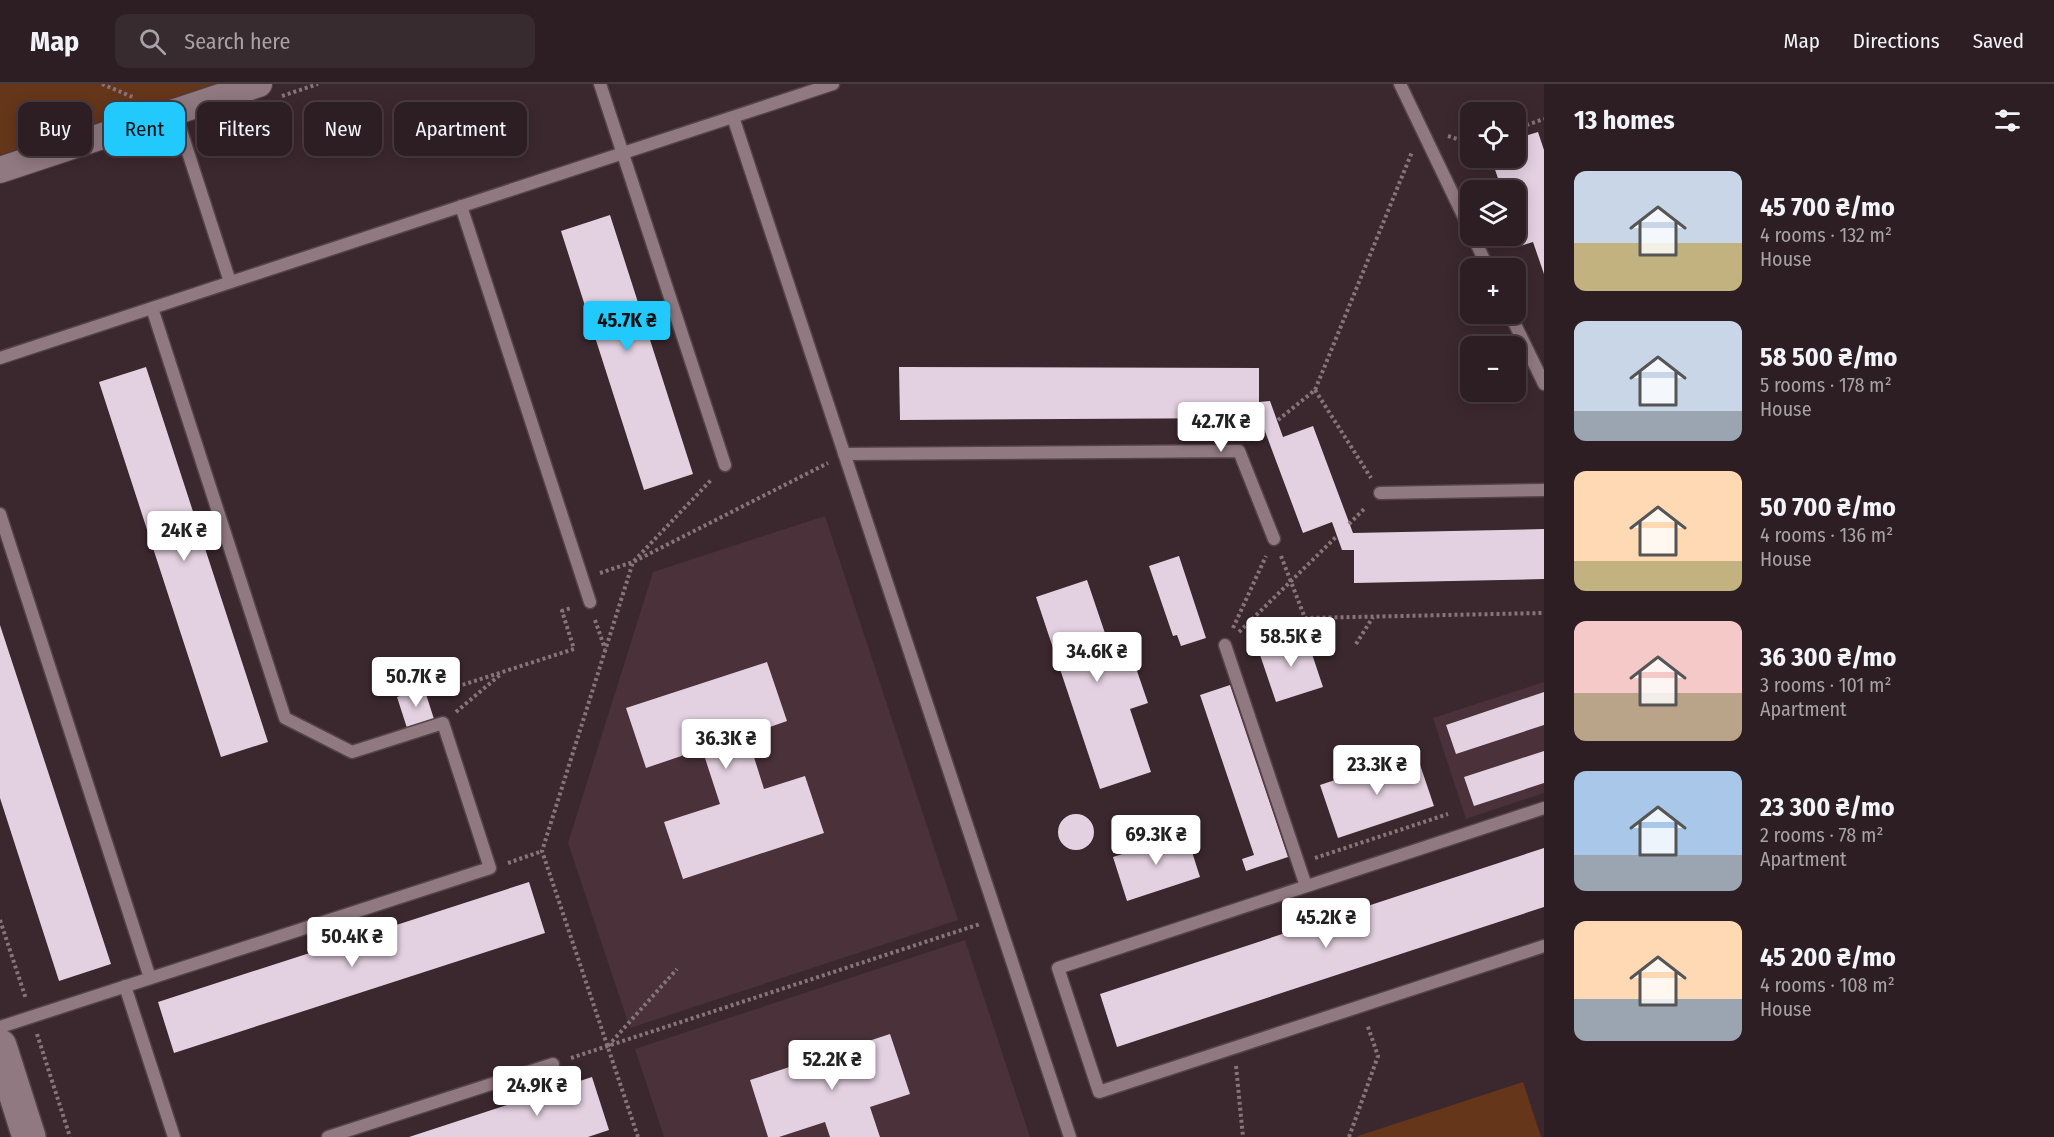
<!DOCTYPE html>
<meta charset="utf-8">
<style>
:root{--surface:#2c1e22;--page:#382b2f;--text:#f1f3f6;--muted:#a6a2a5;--line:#483c40;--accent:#22c9fd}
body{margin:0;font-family:"Fira Sans Condensed",sans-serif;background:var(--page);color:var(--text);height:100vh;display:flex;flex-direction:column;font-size:22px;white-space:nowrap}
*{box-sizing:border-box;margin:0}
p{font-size:20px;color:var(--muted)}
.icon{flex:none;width:33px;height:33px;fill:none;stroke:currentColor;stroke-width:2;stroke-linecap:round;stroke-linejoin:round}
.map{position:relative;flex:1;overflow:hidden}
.details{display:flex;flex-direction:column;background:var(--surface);width:510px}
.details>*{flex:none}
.banner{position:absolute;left:18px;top:18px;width:570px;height:54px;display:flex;gap:12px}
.controls{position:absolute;left:1460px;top:18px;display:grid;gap:12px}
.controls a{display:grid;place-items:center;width:66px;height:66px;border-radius:12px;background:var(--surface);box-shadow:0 3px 15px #0003,0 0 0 2px var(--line);font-size:30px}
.price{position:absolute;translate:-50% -51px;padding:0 14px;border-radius:6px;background:#fff;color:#222;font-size:20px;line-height:39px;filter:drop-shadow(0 2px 3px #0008)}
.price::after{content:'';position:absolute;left:50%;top:36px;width:18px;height:14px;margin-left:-9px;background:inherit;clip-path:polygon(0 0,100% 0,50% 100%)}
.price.on{background:var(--accent);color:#111}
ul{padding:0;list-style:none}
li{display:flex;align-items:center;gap:18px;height:150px;padding:0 30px}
li span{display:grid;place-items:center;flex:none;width:168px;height:120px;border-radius:12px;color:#555}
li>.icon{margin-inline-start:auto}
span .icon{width:72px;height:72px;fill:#fffc;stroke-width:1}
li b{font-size:26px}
h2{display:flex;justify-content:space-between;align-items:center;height:72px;padding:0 30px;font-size:26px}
.chip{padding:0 21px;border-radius:12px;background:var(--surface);box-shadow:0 3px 15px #0003,0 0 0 2px var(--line);font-size:21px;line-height:54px}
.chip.on{background:var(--accent);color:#111}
header{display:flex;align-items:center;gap:36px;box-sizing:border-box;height:84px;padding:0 30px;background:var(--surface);border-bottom:2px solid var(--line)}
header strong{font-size:28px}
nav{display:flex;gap:33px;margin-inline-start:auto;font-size:21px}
.search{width:420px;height:54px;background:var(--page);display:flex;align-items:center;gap:15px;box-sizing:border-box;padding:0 21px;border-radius:12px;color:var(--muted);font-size:22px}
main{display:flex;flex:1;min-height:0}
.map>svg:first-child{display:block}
.built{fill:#4a313a}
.green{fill:#66361a}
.building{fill:#e3d0e0}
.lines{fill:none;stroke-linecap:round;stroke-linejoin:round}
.lane-casing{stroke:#54444a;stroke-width:15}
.street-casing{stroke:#54444a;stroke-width:28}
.secondary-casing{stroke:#54444a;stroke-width:36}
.path{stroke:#857479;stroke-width:4;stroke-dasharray:3 3;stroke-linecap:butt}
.lane{stroke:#907981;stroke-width:12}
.street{stroke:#907981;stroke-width:26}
.secondary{stroke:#907981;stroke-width:33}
</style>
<header>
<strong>Map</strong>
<div class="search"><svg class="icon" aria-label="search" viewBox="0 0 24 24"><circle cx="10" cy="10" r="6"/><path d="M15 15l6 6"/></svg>Search here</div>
<nav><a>Map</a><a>Directions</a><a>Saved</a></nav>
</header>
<main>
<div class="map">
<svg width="1544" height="1053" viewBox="0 0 1544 1053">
<rect width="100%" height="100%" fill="#3b282e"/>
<path class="built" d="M825 432 958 836 630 944 568 759 653 488Z
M1544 598V709L1466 735 1433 634Z
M965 856 1030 1053H664L635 965Z"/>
<path class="green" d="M0 0H215L0 71Z
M1523 998 1541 1053H1358V1052Z"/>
<path class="building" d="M1538 48 1544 66V190L1533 158 1520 162 1515 146V106H1502L1491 74H1515V55Z
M610 131 693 390 644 406 561 147Z
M146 283 268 658 221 673 99 298Z
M899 283 1259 284V318L1270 317 1283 353 1313 342 1353 449 1544 445V495L1354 499V466H1342L1332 438 1303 449 1260 334 900 336Z
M1179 472 1206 554 1181 562 1177 551 1173 552 1149 482Z
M1087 496 1109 561 1126 555 1148 619 1130 625 1151 688 1100 705 1036 513Z
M0 541 111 880 59 897 0 714Z
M1305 549 1323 603 1276 618 1258 565Z
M767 578 787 637 747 651 764 705 805 692 824 749 683 795 664 738 720 720 702 665 646 684 626 624Z
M1230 601 1288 773 1246 787 1242 775 1254 771 1200 611Z
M424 604 434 635 407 644 397 613Z
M1544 608V641L1456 670 1446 641Z
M1544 667V699L1474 722 1464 693Z
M1416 669 1434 722 1338 754 1320 701Z
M1058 748a18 18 0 1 1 36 0a18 18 0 1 1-36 0Z
M1186 749 1200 793 1127 817 1113 773 1138 765 1135 759 1160 751 1162 757Z
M1544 764V823L1117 963 1100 910Z
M529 798 545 849 174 969 158 918Z
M890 950 910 1010 870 1023 880 1053H830L825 1038 779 1053H768L750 996Z
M592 993 609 1046 588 1053H409Z"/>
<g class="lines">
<defs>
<path id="lane" d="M600 0 725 381
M1400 0 1470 146
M175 28 230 198
M733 33 1070 1053
M461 122 590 518
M1473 152 1488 184
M1510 230 1544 300
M0 274 833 0
M844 370 1239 367 1274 455
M1380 409 1544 406
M0 430 150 894
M1225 561 1306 802
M1544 724 1058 884 1099 1008 1544 862
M125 902 174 1053
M0 943 490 784 443 639 352 668 285 634 152 224
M328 1053 553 980"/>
<path id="street" d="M0 86 259 0"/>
<path id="secondary" d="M0 962 29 1053"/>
</defs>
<use href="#lane" class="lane-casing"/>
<use href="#street" class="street-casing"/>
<use href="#secondary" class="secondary-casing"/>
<path class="path" d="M102 0 135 14
M282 12 318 0
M1515 45 1544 35
M1448 52 1470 59
M1315 306 1371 394
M1278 336 1315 306 1412 68
M1254 356 1264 347
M1349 440 1366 423
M1281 472 1305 534 1544 529
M600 489 633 478 828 379
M595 536 605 565
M1233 544 1266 472
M1239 548 1337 452
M1356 560 1373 533
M434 610 574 565 562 527 571 524
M456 628 501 590
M1315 774 1448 730
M508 779 542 767
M0 836 26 915
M37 950 70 1053
M608 962 677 885
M571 974 980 840
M1236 982 1243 1053
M638 1053 542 767 633 478 712 395
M1349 1053 1378 972 1367 940"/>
<use href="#lane" class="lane"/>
<use href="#street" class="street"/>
<use href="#secondary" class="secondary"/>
</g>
</svg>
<div class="controls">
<a><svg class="icon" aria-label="locate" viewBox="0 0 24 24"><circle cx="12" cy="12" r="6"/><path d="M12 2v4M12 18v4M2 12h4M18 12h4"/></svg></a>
<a><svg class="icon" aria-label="layers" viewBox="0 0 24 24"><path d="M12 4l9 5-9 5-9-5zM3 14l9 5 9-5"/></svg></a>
<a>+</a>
<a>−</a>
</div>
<b class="price on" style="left:627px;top:268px">45.7K ₴</b>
<b class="price" style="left:1221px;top:369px">42.7K ₴</b>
<b class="price" style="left:184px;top:478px">24K ₴</b>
<b class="price" style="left:1291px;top:584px">58.5K ₴</b>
<b class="price" style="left:1097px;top:599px">34.6K ₴</b>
<b class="price" style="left:416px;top:624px">50.7K ₴</b>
<b class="price" style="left:726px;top:686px">36.3K ₴</b>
<b class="price" style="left:1377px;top:712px">23.3K ₴</b>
<b class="price" style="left:1156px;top:782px">69.3K ₴</b>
<b class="price" style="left:1326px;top:865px">45.2K ₴</b>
<b class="price" style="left:352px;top:884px">50.4K ₴</b>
<b class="price" style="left:832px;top:1007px">52.2K ₴</b>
<b class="price" style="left:537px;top:1033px">24.9K ₴</b>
<div class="banner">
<a class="chip">Buy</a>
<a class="chip on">Rent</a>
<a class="chip">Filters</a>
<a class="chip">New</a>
<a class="chip">Apartment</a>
</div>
</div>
<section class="details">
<h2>13 homes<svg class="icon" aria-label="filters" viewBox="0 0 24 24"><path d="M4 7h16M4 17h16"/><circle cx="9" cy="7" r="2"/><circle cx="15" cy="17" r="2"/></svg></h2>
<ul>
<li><span style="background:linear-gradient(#c9d6e8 60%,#c2b280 0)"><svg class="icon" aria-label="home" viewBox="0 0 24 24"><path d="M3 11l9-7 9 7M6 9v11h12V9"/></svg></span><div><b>45 700 ₴/mo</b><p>4 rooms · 132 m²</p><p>House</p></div></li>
<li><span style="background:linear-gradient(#c9d6e8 75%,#9aa5b1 0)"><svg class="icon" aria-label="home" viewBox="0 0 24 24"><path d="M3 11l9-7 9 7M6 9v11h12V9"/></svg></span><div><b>58 500 ₴/mo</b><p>5 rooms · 178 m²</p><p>House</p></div></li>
<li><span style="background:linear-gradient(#ffd9b3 75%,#c2b280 0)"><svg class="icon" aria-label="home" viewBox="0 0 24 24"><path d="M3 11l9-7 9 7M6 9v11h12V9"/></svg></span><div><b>50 700 ₴/mo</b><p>4 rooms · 136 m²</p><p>House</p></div></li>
<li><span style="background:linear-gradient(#f6c9c9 60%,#b9a48a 0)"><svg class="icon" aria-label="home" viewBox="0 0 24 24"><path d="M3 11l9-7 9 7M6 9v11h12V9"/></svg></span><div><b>36 300 ₴/mo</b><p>3 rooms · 101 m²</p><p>Apartment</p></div></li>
<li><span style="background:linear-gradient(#a9c7e8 70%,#9aa5b1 0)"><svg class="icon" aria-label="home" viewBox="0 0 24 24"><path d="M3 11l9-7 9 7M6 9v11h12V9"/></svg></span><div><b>23 300 ₴/mo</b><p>2 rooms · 78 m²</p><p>Apartment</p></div></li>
<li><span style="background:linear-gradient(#ffd9b3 65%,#9aa5b1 0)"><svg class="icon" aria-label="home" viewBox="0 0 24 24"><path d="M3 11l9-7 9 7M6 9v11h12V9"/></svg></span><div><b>45 200 ₴/mo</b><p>4 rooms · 108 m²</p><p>House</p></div></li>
</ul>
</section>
</main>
